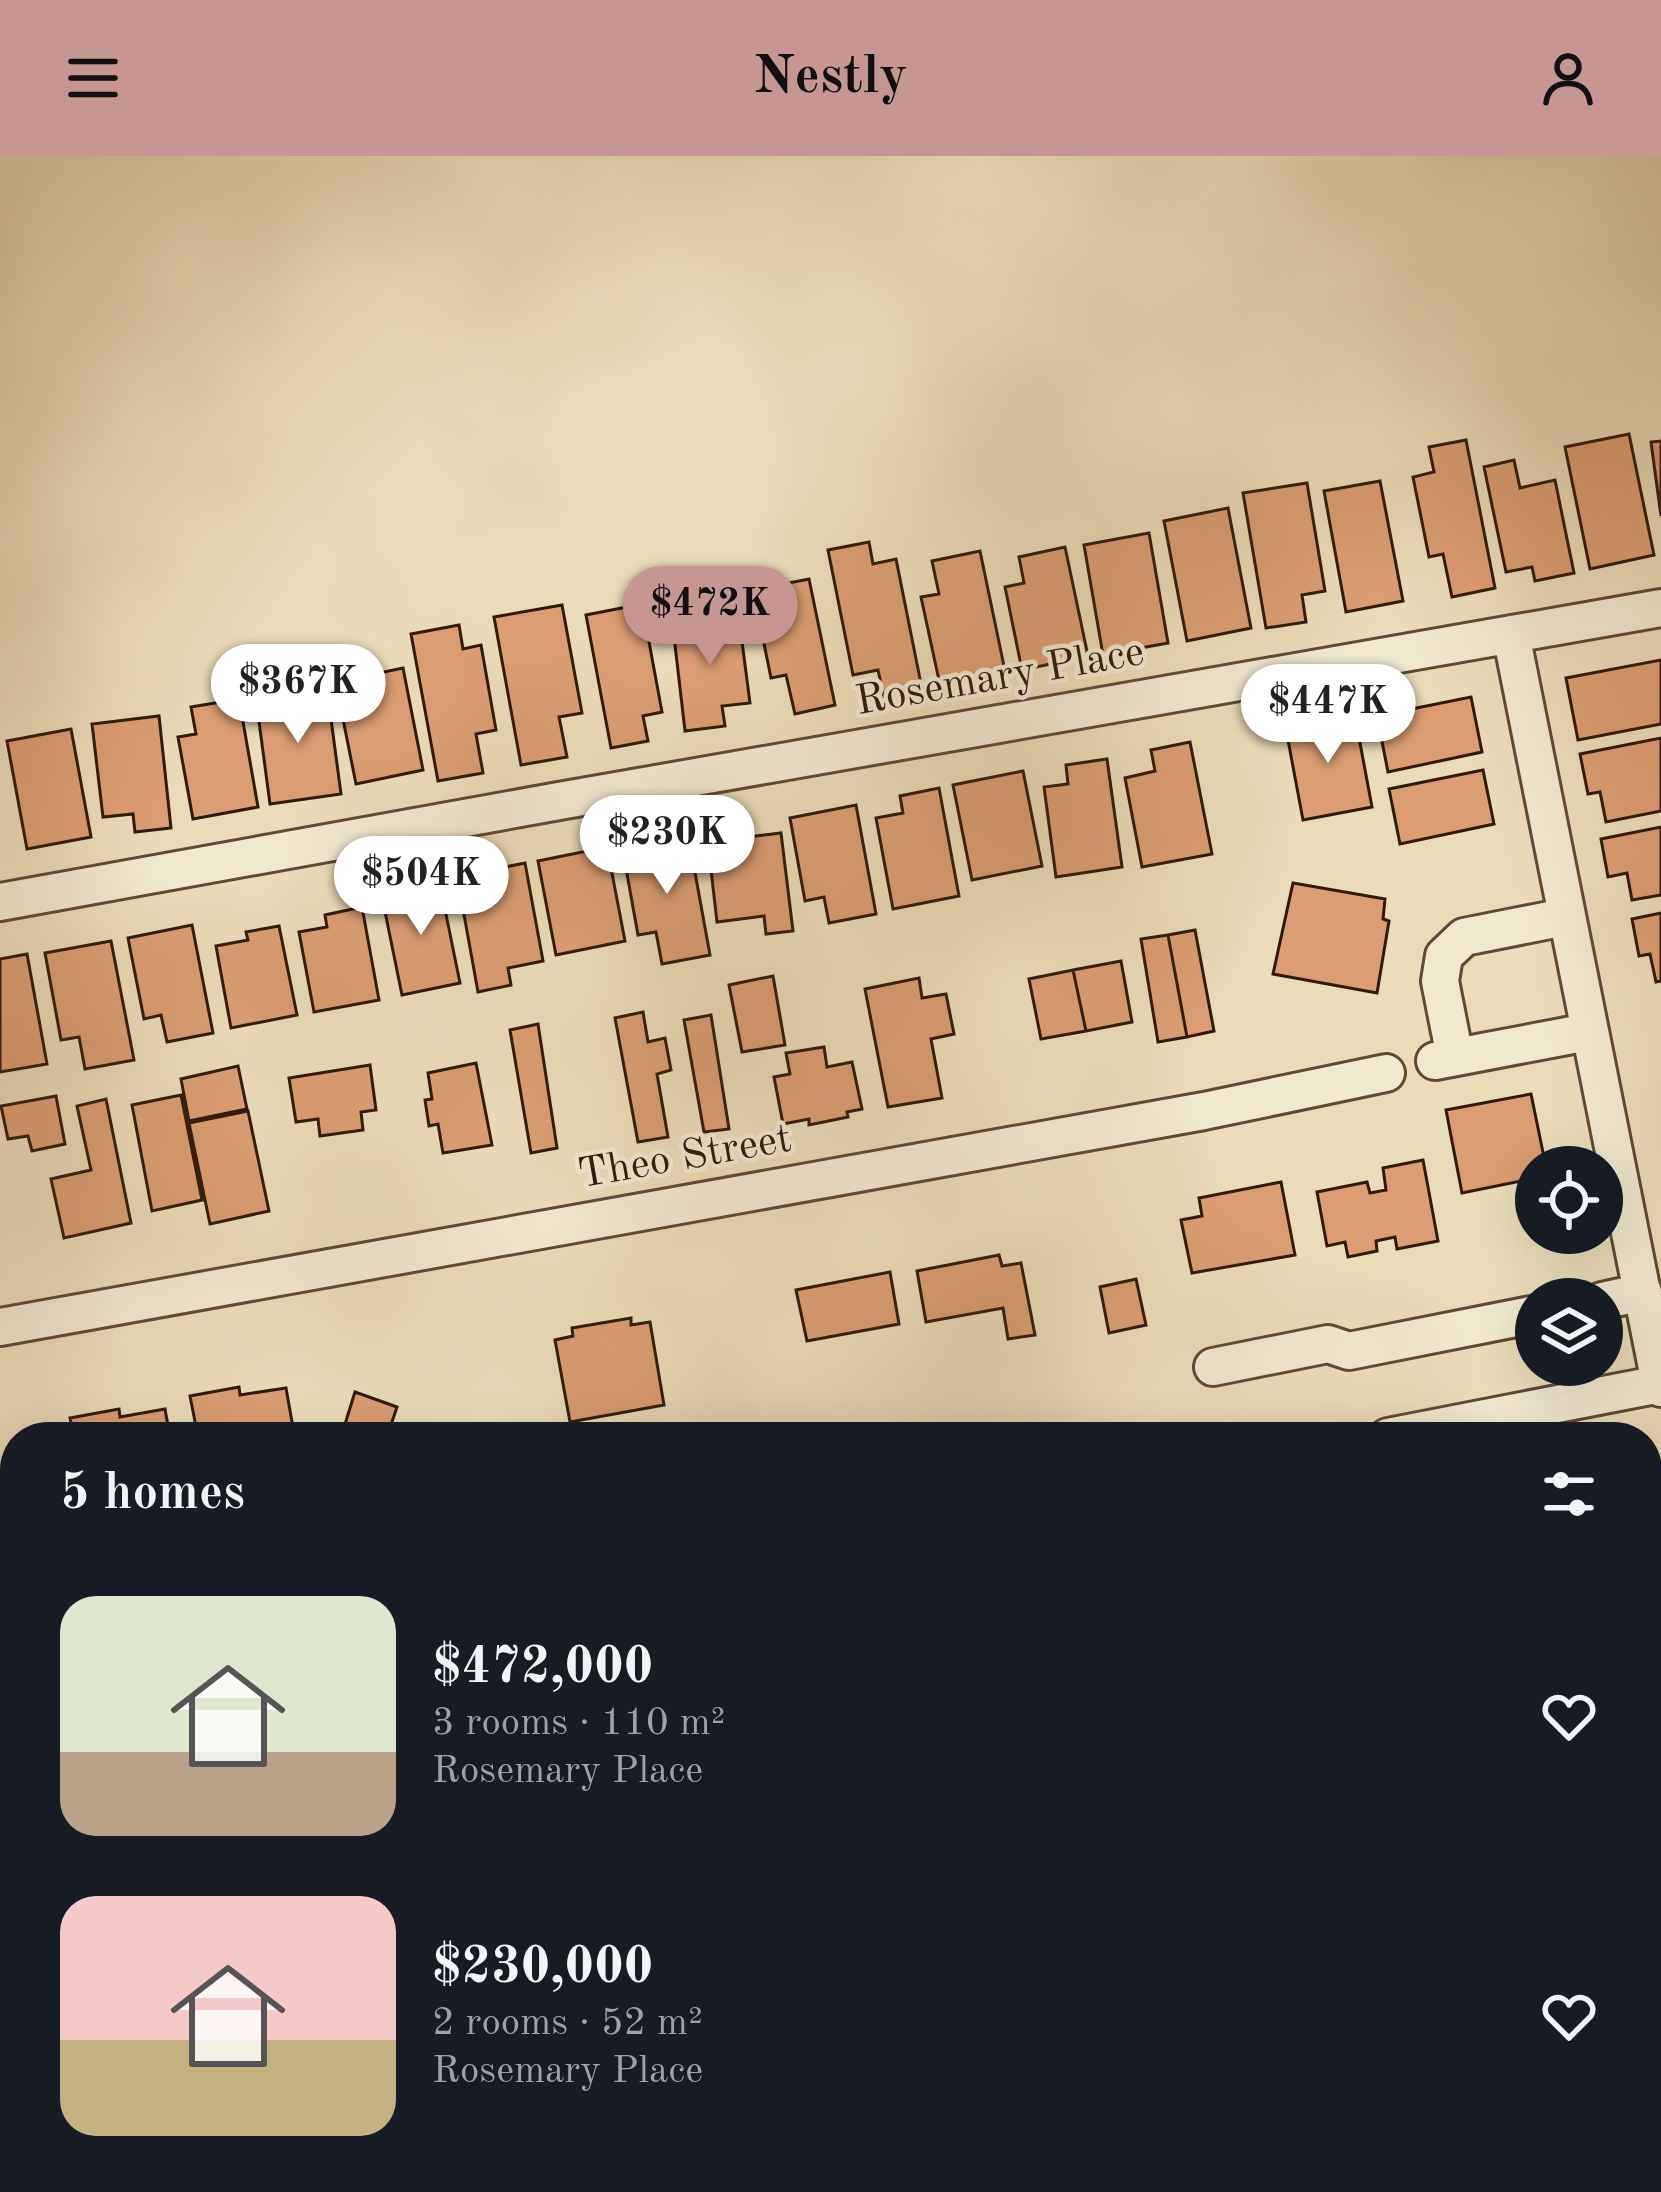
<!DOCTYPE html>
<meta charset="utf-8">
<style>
:root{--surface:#171b24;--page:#242831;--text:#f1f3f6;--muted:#9ea1a6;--accent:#c59692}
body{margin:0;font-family:"Old Standard TT",serif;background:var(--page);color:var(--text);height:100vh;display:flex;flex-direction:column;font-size:45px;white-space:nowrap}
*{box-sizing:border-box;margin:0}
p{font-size:39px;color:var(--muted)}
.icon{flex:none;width:66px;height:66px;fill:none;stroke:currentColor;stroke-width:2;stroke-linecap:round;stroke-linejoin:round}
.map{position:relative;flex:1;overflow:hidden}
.drawer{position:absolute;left:0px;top:1266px;width:1662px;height:771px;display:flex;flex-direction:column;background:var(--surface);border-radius:48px 48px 0 0;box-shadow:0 12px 48px #0002}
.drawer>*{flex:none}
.fabs{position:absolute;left:1515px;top:990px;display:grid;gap:24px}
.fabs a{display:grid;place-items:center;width:108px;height:108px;border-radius:50%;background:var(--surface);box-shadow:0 12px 48px #0002;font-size:60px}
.price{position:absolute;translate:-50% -102px;padding:0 27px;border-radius:42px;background:#fff;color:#222;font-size:39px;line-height:78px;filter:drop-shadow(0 3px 6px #0008)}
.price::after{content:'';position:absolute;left:50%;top:72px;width:36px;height:27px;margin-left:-18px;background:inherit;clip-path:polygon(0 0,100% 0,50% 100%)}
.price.on{background:var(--accent);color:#111}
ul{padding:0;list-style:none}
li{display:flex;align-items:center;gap:36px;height:300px;padding:0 60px}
li span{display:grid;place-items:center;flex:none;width:336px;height:240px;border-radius:36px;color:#555}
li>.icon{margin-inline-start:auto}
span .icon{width:144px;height:144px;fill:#fffc;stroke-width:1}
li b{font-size:51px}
h2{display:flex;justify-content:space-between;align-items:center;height:144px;padding:0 60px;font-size:51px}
header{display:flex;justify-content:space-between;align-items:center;height:156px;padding:0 60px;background:var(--accent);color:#111;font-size:54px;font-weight:800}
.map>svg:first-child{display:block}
.building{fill:#dc9d72;stroke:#311a0c;stroke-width:3}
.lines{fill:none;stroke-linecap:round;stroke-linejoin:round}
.minor-casing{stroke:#5f4a37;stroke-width:42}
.minor{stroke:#f1e8d0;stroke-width:36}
.labels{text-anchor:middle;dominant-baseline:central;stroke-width:9;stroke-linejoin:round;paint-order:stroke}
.street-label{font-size:42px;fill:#311a0c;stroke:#f1e8d0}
</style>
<header><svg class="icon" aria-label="menu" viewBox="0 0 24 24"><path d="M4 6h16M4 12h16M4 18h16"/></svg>Nestly<svg class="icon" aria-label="person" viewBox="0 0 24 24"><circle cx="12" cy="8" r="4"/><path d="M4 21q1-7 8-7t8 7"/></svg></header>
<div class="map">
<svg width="1661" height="2036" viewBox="0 0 1661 2036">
<rect width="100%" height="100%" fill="#eadcb7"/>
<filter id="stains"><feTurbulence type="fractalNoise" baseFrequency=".00167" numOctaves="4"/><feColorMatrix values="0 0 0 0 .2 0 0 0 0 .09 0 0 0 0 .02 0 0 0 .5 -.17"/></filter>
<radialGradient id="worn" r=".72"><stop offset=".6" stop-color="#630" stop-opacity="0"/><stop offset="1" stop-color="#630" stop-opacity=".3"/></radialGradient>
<path class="building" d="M1629 278 1654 399 1590 413 1565 291Z
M1466 284 1495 432 1452 441 1443 398 1429 401 1413 321 1434 316 1429 291Z
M1661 285V360L1651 286Z
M1514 304 1520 332 1555 324 1574 417 1535 425 1532 411 1506 416 1484 311Z
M1380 325 1403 445 1346 456 1324 335Z
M1307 327 1325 435 1302 439 1306 466 1266 472 1243 337Z
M1228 352 1251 472 1187 485 1164 365Z
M1149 377 1168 487 1103 499 1084 389Z
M869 386 873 408 896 403 922 533 884 541 878 514 853 519 828 394Z
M1065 391 1088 500 1022 514 1005 431 1024 427 1019 401Z
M980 395 1005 515 940 529 921 441 939 438 932 405Z
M809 423 835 549 795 558 786 519 771 522 753 434Z
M642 448 662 556 643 560 648 585 611 592 586 459Z
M562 449 582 557 559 561 567 601 521 609 494 461Z
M738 455 750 547 722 550 725 570 685 575 672 463Z
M459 469 463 493 481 489 496 574 476 578 483 617 438 625 411 478Z
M1661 504V568L1578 584 1566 522Z
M361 507 365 520 403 512 423 614 356 628 333 513Z
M327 533 341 638 270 648 256 543Z
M1471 541 1482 596 1388 616 1377 560Z
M239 543 258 651 193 663 178 581 196 578 191 551Z
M1354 555 1372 651 1303 664 1285 568Z
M159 560 171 672 135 676 133 658 103 661 92 568Z
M71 573 91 681 27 693 7 585Z
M1661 582V655L1606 666 1600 636 1588 638 1580 598Z
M1190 586 1212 698 1142 711 1125 622 1155 615 1151 594Z
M1107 603 1122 711 1056 721 1044 631 1068 628 1066 609Z
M1483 614 1494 668 1400 688 1389 633Z
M1023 615 1042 710 972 724 953 629Z
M939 632 959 740 893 753 876 662 903 657 900 640Z
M856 649 876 758 829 767 824 741 805 745 790 662Z
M745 665 747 681 781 677 793 775 766 778 764 760 717 766 706 670Z
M1661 671V739L1632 744 1627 717 1608 721 1601 683Z
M688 678 710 799 662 808 656 776 638 779 622 690Z
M607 691 625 785 556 799 538 705Z
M525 707 543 805 508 812 511 829 478 836 461 742 489 736 485 715Z
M439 724 460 827 402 839 381 736Z
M1293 727 1385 743 1383 763 1389 765 1377 837 1273 818Z
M362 751 379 844 314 856 299 776 327 771 325 759Z
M1661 757V825L1656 826 1650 798 1639 800 1632 763Z
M192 769 213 877 167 886 161 859 144 863 128 782Z
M279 770 297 859 231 872 216 790 248 784 246 776Z
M1195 774 1214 875 1187 881 1168 779Z
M1168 779 1187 881 1158 886 1141 783Z
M111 785 134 904 85 913 79 881 61 884 45 797Z
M27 798 47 908 0 916V803Z
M1121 805 1132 866 1086 875 1073 814Z
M1073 814 1086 875 1041 883 1029 823Z
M773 820 785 889 742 896 729 829Z
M919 822 922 842 946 838 954 878 931 883 942 942 888 951 865 833Z
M643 856 648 886 665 882 671 914 657 918 668 981 638 986 615 862Z
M711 859 729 973 704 976 684 864Z
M538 868 557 992 531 997 510 874Z
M824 891 827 911 852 906 862 953 847 956 848 961 809 969V963L783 968 774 921 790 918 786 897Z
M476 907 492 989 443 997 438 968 429 970 425 944 432 943 428 917Z
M370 909 376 954 361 956 363 974 320 980 318 963 296 966 289 922Z
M238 910 247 953 189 965 181 923Z
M1531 938 1546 1011H1536V1022L1462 1037 1446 954Z
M181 939 202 1044 152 1055 132 949Z
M56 940 65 988 32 995 28 980 8 983 1 950Z
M106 943 131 1067 64 1082 51 1023 91 1014 77 950Z
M248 955 269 1055 210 1068 189 967Z
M1423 1004 1438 1085 1397 1093 1395 1081 1376 1085 1377 1095 1348 1101 1345 1086 1327 1090 1317 1036 1367 1026 1370 1037 1386 1034 1383 1012Z
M1281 1026 1295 1099 1192 1117 1181 1064 1202 1060 1199 1042Z
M999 1099 1002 1110 1021 1107 1035 1179 1008 1183 1003 1152 926 1166 917 1115Z
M890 1116 899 1168 807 1185 796 1134Z
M1136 1123 1146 1169 1109 1177 1100 1131Z
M631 1162V1169L650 1166 664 1249 570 1266 555 1184 573 1180 572 1172Z
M239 1231 240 1239 286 1232 294 1277 276 1281H198L190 1240Z
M355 1236 397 1251 387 1281H341Z
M119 1253 120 1261 165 1253 170 1281H74L70 1262Z"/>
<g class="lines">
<defs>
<path id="minor" d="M1511 478 1661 1232
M0 746 559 645 1661 452
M1455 901 1440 825 1444 800 1464 781 1565 761
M1435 905 1588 876
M1602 1145 1643 1136
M0 1171 1204 955 1386 917
M1213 1211 1328 1188 1349 1195 1536 1158
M1388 1281 1660 1228
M0 1526 15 1523
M0 1613 15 1604
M0 1732 15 1729
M1647 1738 1652 1763 1647 1764
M92 2022 95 2036
M169 2022 172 2036
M526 2022 529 2036
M585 2022 588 2036
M1226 2022 1229 2036
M1262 2022 1265 2036
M213 2036 296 2022"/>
</defs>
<use href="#minor" class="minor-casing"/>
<use href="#minor" class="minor"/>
</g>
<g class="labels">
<g class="street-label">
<text transform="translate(1000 522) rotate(-10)">Rosemary Place</text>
<text transform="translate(685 1002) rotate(-10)">Theo Street</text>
</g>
</g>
<rect width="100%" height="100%" filter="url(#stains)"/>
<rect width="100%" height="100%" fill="url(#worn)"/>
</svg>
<div class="fabs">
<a><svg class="icon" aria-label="locate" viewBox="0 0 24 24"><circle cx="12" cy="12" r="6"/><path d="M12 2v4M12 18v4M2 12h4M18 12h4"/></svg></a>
<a><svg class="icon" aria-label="layers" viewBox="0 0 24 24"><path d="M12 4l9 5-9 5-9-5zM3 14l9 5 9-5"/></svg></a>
</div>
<b class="price on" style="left:710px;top:512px">$472K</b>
<b class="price" style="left:298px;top:590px">$367K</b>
<b class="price" style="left:1328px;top:610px">$447K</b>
<b class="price" style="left:667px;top:741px">$230K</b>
<b class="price" style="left:421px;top:782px">$504K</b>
<section class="drawer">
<h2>5 homes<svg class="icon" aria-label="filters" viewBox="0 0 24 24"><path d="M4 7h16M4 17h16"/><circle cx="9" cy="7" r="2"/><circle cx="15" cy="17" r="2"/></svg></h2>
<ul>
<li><span style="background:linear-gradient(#dfe7d0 65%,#b9a48a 0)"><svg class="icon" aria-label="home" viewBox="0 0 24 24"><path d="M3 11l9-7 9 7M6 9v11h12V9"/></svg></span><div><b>$472,000</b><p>3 rooms · 110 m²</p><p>Rosemary Place</p></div><svg class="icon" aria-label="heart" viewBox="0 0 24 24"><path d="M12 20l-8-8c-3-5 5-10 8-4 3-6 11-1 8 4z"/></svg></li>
<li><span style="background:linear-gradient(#f6c9c9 60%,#c2b280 0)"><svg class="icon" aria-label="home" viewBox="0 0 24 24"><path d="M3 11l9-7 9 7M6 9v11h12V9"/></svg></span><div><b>$230,000</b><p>2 rooms · 52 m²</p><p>Rosemary Place</p></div><svg class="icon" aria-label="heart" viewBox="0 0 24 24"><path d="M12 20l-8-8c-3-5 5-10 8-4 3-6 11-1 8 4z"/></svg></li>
</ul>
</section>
</div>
